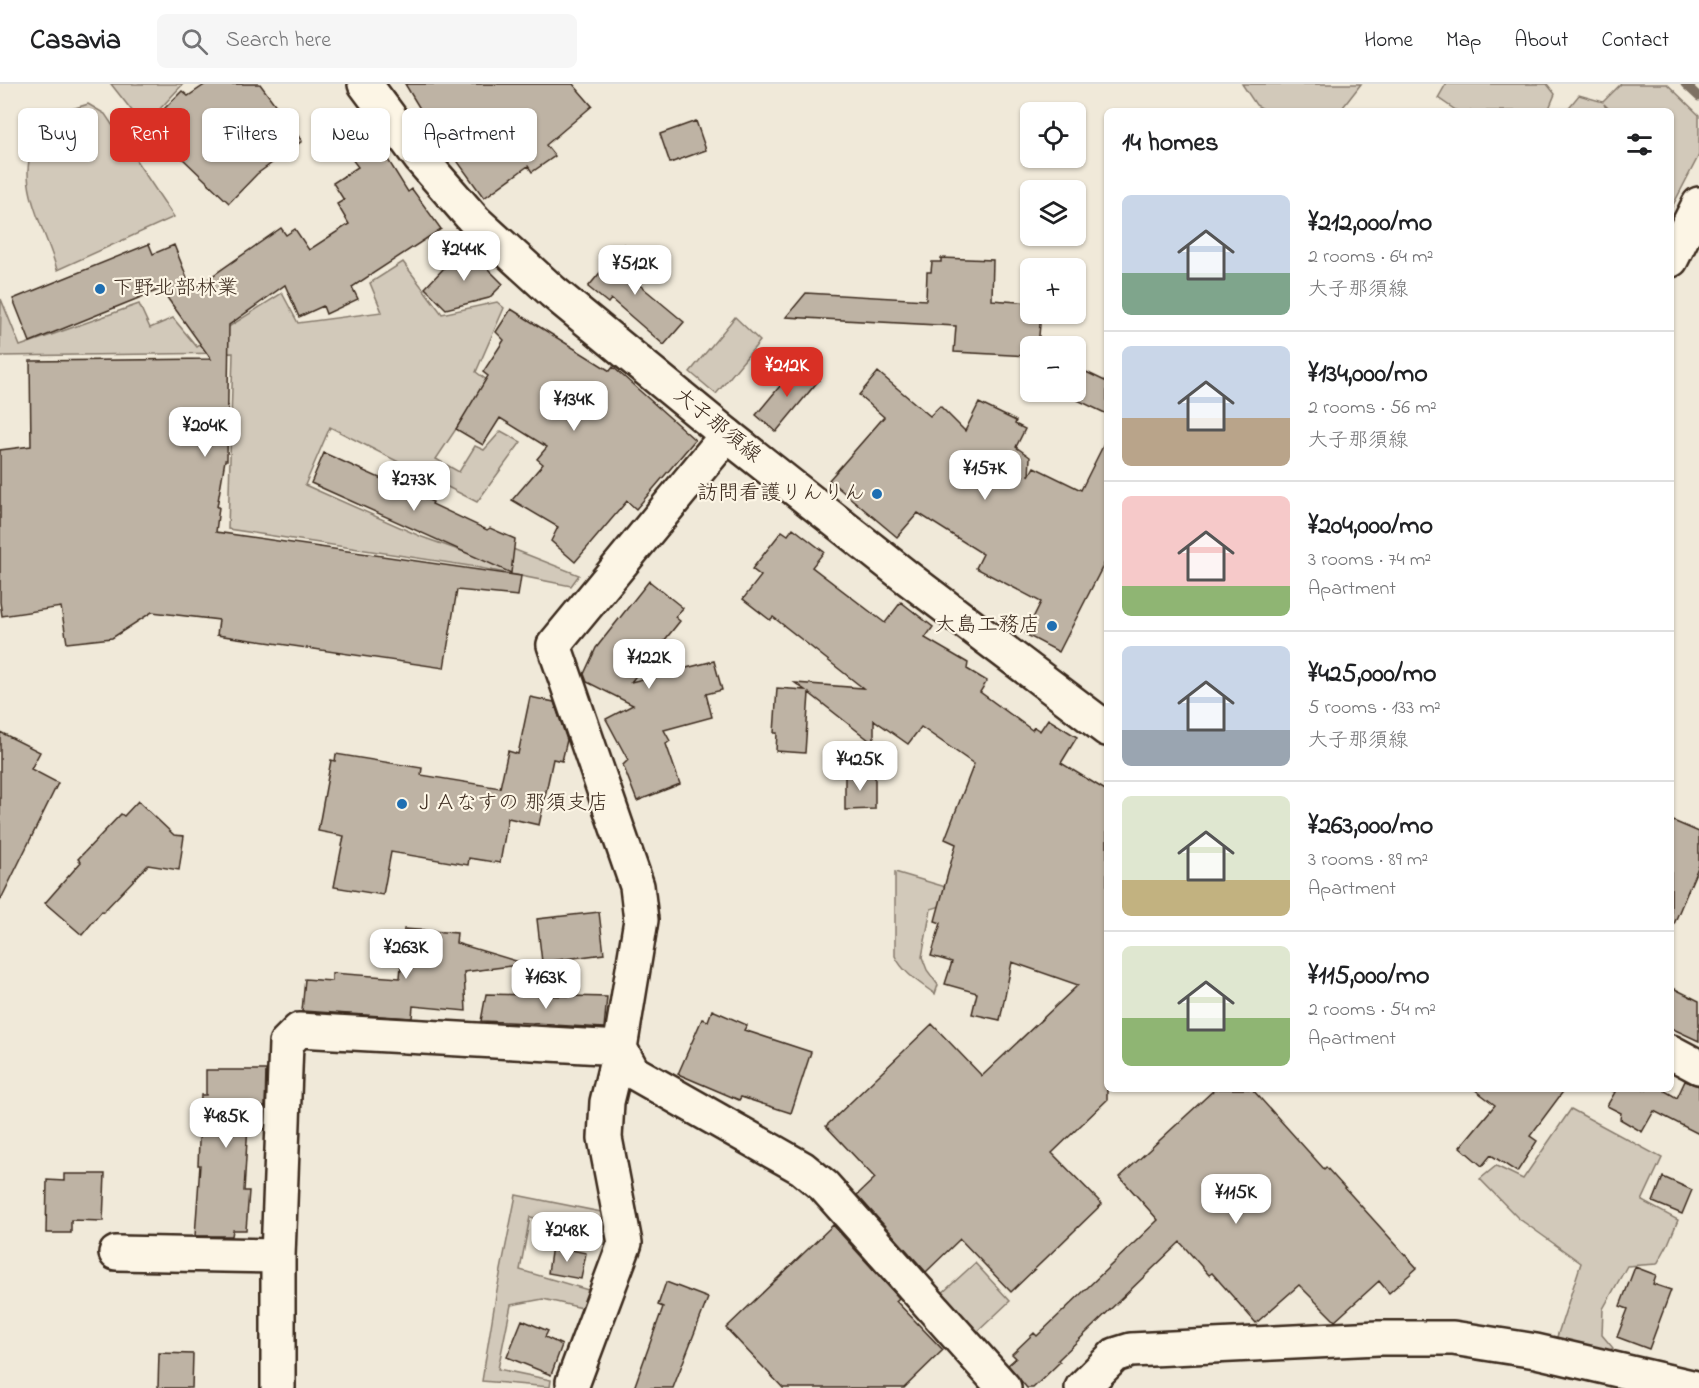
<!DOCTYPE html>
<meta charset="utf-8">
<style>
:root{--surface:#fff;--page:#f6f6f6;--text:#202124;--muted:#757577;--line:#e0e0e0;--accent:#d93025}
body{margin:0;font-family:"Indie Flower","Klee One",sans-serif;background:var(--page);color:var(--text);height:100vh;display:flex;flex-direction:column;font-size:22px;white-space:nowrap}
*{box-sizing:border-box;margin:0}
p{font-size:20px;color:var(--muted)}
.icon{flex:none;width:33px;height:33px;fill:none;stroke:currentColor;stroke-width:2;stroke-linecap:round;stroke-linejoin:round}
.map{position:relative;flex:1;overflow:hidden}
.sheet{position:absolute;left:1104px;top:24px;width:570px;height:984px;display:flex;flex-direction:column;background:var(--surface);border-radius:9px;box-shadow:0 2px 4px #0004}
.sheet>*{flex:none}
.top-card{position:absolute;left:18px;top:24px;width:570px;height:54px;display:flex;gap:12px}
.controls{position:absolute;left:1020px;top:18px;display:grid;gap:12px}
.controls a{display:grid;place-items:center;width:66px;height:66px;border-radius:9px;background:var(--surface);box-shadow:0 2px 4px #0004;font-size:30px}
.price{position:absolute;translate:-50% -51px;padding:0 14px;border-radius:12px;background:#fff;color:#222;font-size:20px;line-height:39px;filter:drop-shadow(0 2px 3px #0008)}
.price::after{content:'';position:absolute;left:50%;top:36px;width:18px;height:14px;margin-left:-9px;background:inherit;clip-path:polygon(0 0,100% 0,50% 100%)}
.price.current{background:var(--accent);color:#fff}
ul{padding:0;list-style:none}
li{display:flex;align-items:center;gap:18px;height:150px;padding:0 18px}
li+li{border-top:2px solid var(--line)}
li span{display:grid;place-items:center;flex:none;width:168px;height:120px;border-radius:9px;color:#555}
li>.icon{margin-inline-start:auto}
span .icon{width:72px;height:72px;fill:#fffc;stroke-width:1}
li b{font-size:26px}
h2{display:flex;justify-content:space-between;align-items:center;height:72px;padding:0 18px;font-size:26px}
.chip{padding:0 21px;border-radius:9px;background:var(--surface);box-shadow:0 2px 4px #0004;font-size:21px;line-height:54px}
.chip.current{background:var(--accent);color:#fff}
header{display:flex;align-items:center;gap:36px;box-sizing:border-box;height:84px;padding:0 30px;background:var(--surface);border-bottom:2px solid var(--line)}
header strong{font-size:28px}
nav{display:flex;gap:33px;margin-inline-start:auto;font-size:21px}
.search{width:420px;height:54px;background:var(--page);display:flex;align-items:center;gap:15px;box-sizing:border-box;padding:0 21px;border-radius:9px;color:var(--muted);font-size:22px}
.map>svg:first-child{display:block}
.green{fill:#d2c9ba;stroke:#867a6c;stroke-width:1.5}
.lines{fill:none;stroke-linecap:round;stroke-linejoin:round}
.stream{stroke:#7e7163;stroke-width:9}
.building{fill:#beb3a4;stroke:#3b2a1e;stroke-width:1.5}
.street-casing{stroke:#3b2a1e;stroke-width:38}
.secondary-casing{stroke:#3b2a1e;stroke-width:38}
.primary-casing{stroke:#3b2a1e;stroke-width:38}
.street{stroke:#fcf5e5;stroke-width:33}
.secondary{stroke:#fcf5e5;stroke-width:33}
.primary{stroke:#fcf5e5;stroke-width:33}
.poi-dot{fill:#1f6fb2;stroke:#fcf5e5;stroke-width:2}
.labels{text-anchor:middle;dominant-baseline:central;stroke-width:4.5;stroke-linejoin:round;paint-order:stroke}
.poi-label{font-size:21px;fill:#3b2a1e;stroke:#fcf5e5;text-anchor:start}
.street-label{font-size:21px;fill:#3b2a1e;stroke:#fcf5e5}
</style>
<header>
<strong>Casavia</strong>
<div class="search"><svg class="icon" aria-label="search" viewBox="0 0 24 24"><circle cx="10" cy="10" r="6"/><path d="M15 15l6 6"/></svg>Search here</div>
<nav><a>Home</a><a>Map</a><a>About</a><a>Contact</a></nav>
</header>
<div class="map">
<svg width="1699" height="1304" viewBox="0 0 1699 1304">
<rect width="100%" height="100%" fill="#f0e9d9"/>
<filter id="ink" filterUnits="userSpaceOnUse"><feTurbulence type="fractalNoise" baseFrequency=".0167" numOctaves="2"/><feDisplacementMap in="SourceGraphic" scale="12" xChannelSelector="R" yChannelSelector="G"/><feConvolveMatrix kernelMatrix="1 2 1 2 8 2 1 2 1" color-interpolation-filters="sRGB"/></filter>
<g filter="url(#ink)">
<path class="green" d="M111 0H183L144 42Z
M1242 0H1361L1340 27H1267L1256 21Z
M1446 0H1547L1555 10 1548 27H1457L1438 14Z
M1621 0H1667L1699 31V71L1671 125V27H1611L1604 20 1607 27H1566L1579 11 1603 18Z
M88 20 105 30 174 133 57 186C45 141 8 91 42 47 45 43 49 36 53 33 61 26 78 24 88 20Z
M403 178 442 230 497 218 504 224 476 288 488 297 436 375 459 388 475 362 484 366 501 347 521 358 477 418 330 343 305 401 422 453 484 475 495 458 579 491 571 502 470 482 228 445 233 269 0 272 1 215 20 262 139 220 150 244 173 234 197 263 282 209 298 239 382 228 370 199Z
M735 233 760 257 716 310 690 288Z
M895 788 949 804 944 821 931 825 922 873 927 886 938 901 935 910C920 899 903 889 895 872Z
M1571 1025 1662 1074 1642 1117 1678 1136 1668 1160 1657 1180 1627 1182 1603 1225 1602 1251 1613 1264 1607 1268 1556 1256 1581 1179 1518 1134 1480 1095 1496 1082 1523 1095Z
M516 1111 606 1129 613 1150 530 1133 520 1186 595 1208 591 1226 543 1215 511 1221 498 1285 551 1296 550 1303 482 1297 497 1206Z
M975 1179 1010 1217 974 1251 939 1212Z"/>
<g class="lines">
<path class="stream" d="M1685 0 1699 13"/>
</g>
<path class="building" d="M206 0H260L302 57 257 90 229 119 158 51 162 47 152 37 182 7 188 12Z
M405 0H573L592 22 546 61 555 72 532 88 528 82 484 114 458 78 459 76 428 38Z
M356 32 365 43 367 42 408 108 412 105 441 145 352 203 358 215 326 230 323 222 299 233 285 201 229 241 227 376H225L217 423H219L216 448 521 492 518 512 457 506 444 584 217 551 219 536 152 528 112 554 67 559 61 523 2 532 0 518V366L31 362 30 277 211 275 161 205 30 258 13 215 149 160 153 170 174 161 192 206 281 144 286 151 295 145 309 166 349 140 337 120 344 116 333 99 358 83 333 50Z
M696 37 706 66 670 79 660 50Z
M624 160 643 177 630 193 684 238 664 261 611 215 608 219 588 203Z
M465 162 503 200 489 214 446 225 425 204Z
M941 174 993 176 992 216 1030 219V230H1041L1038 262H1030V272L954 268 956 242 786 233 806 209 926 216 927 188H931L932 178H941Z
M511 225 610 287 613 283 695 356 636 425 627 417 575 478 551 457 558 443 512 416 543 380 537 375 547 363 500 334 483 361 456 345 488 292 483 288 504 256 496 248Z
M799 279 819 296 776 348 756 331Z
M1082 286 1107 298V330L1069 312 1071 308H1076V299Z
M878 288 930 332 940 322 965 347 979 319 1016 337 1015 340 1025 345 1016 363 1030 373 1029 392 1034 383 1081 406 1107 354V474L1059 568 1025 550 1041 518 976 484 983 470 918 429 897 453 829 396 884 333 859 311Z
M324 369 433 418 432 420 487 446 490 444 515 455 511 489 311 399Z
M793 444 824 468 812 483 885 539 901 518 933 543 925 554 968 579 967 585 987 597 980 608 1032 646 1034 643 1040 647 1048 635 1077 653 1061 679 1107 707V1016L1052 1069 1102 1120 1011 1208 960 1155 926 1188 857 1111 875 1094 826 1042 932 940 982 992 1078 901 1012 878 1000 936 972 930 977 909 945 900 952 878 931 872 941 839 935 837 956 760 945 755 974 680 921 643 908 660 874 636V660L809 609 805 669 776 667 777 649H774L777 604 805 606 795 599 863 604 773 533 770 536 743 515 761 492 752 485 782 447 788 451Z
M649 497 683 524 675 533 680 537 631 598 714 577 722 606 706 610 712 633 664 646 670 657 666 660 680 700 637 717 623 681 628 676 606 635 633 621 587 598 584 590 596 564Z
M530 613 554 618 567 656 562 677 553 675 539 741 508 734 500 779 469 774 468 781 391 768 383 811 334 803 344 752 318 747 331 676 335 677 336 670 422 684 421 691 500 704 508 667 518 670Z
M0 648 40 668 31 685 58 699 0 817Z
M845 691H875V725L845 726Z
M138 717 174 751 184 752 179 786 148 781 103 828 102 827 82 851 45 819 81 778 78 775 121 730 124 732Z
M1671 736 1699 748V781L1671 847Z
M599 828 604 870 542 878 537 835Z
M404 845 457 849 456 859 526 880 464 888 466 927 413 922 412 934 302 927 305 895 332 897V889L400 894Z
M1671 903 1699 917V957L1671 944Z
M486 910 607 913 604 944 553 941V940L481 937Z
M712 926 747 941 744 946 811 968 791 1029 741 1013 739 1016 678 990 702 935 708 937Z
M206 986H266L265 1023H249L244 1107H249L246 1146H233L232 1152H195L200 1081H198L201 1011H206Z
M1685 997 1699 1002V1050L1654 1027 1642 1048 1620 1035 1621 1029 1607 1022 1615 1008 1608 1005H1666L1665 1007 1677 1014Z
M1215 1005H1252L1324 1085 1326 1083 1417 1184 1389 1209 1379 1197 1335 1237 1299 1201 1256 1239 1212 1189 1209 1191 1180 1158 1058 1276 1060 1278 1033 1304H1027L1008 1281 1016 1274 1012 1270 1034 1249 1037 1252 1158 1136 1120 1093Z
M1474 1005H1565L1530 1052 1537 1057 1517 1088 1491 1071 1482 1082 1460 1063 1495 1021Z
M64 1090H105L103 1137 71 1136V1149H46L47 1096 64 1097Z
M1663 1093 1692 1106 1682 1130 1653 1118Z
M833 1141 899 1214 896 1217 943 1266 904 1304H783L726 1244Z
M552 1162 586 1169 581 1195 548 1189Z
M1635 1183 1656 1191 1653 1200 1671 1206 1649 1265 1617 1253 1628 1225 1620 1222Z
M666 1198 708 1214 673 1304H634L663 1223 658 1221Z
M522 1236 548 1247 545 1253 562 1261 551 1291 507 1273Z
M159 1269 193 1270 192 1304H158Z"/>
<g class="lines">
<defs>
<path id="street" d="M727 351 554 561 637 802 641 836 620 964 633 988 802 1084 824 1102 1004 1304
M116 1169 278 1172
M278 1304V1172L286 959 299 946 620 964 607 1018 605 1054 625 1159 573 1298
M1082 1304 1115 1271 1131 1266 1378 1254H1453L1536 1267 1696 1304"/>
<path id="secondary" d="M1671 176 1699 120"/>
<path id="primary" d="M365 0 420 74 475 137 553 208 727 351 909 495 1107 645
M1671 968 1699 983"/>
</defs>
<use href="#street" class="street-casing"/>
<use href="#secondary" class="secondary-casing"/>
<use href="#primary" class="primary-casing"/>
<use href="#street" class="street"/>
<use href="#secondary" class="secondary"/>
<use href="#primary" class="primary"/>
</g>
</g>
<g class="poi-dot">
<circle cx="100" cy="205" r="6"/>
<circle cx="877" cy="410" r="6"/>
<circle cx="1052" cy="542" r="6"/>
<circle cx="402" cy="720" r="6"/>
</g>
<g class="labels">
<g class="poi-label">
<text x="112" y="205">下野北部林業</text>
<text x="865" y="410" text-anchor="end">訪問看護りんりん</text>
<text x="1040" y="542" text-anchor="end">大島工務店</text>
<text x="414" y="720">ＪＡなすの 那須支店</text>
</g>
<g class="street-label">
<text transform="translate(717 342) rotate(39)">大子那須線</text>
</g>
</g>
</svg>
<div class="controls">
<a><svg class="icon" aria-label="locate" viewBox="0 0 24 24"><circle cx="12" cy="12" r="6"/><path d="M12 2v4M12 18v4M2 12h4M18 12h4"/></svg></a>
<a><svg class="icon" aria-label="layers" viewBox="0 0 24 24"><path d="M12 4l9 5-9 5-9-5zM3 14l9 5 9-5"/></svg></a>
<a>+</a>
<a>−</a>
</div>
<b class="price" style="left:464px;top:198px">¥244K</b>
<b class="price" style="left:635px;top:212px">¥512K</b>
<b class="price current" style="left:787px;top:314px">¥212K</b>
<b class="price" style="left:574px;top:348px">¥134K</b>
<b class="price" style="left:205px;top:374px">¥204K</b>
<b class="price" style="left:985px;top:417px">¥157K</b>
<b class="price" style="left:414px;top:428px">¥273K</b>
<b class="price" style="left:649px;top:606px">¥122K</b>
<b class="price" style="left:860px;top:708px">¥425K</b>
<b class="price" style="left:406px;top:896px">¥263K</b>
<b class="price" style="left:546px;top:926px">¥163K</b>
<b class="price" style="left:226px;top:1065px">¥485K</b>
<b class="price" style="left:1236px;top:1141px">¥115K</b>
<b class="price" style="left:567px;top:1179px">¥248K</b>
<div class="top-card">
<a class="chip">Buy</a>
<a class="chip current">Rent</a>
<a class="chip">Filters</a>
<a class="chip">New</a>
<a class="chip">Apartment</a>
</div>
<section class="sheet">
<h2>14 homes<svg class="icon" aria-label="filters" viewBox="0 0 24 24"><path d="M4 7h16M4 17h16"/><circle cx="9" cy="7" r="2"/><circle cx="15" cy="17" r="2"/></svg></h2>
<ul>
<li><span style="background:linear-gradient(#c9d6e8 65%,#7fa58c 0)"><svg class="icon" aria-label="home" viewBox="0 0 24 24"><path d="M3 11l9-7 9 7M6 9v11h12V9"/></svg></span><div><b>¥212,000/mo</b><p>2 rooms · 64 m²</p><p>大子那須線</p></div></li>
<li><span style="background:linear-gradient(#c9d6e8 60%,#b9a48a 0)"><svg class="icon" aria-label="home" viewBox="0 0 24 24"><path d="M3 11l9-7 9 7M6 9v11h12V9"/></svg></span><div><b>¥134,000/mo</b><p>2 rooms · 56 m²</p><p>大子那須線</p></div></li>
<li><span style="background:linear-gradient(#f6c9c9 75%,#8fb573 0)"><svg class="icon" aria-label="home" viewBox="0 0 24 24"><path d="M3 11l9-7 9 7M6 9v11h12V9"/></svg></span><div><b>¥204,000/mo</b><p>3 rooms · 74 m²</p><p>Apartment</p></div></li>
<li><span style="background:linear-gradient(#c9d6e8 70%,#9aa5b1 0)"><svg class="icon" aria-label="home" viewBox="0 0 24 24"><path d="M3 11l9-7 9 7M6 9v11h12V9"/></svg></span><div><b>¥425,000/mo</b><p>5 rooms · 133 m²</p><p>大子那須線</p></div></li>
<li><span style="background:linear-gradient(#dfe7d0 70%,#c2b280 0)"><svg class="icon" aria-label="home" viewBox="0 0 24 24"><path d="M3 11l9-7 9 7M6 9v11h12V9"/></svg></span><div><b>¥263,000/mo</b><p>3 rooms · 89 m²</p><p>Apartment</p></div></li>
<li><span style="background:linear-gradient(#dfe7d0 60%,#8fb573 0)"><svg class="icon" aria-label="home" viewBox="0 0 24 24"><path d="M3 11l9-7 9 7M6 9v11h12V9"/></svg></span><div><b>¥115,000/mo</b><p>2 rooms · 54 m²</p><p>Apartment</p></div></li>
</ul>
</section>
</div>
